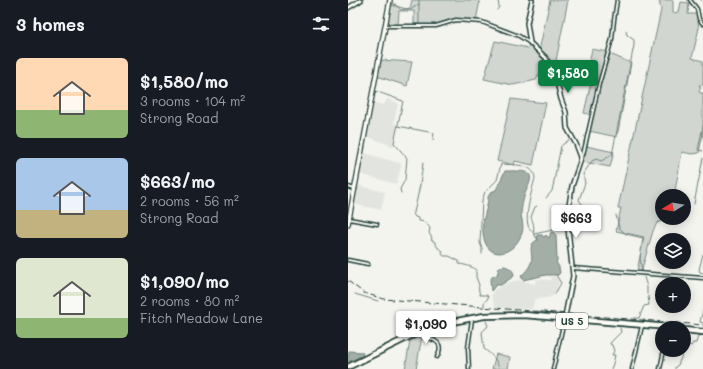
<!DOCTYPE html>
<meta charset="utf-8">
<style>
:root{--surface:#171b24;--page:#242831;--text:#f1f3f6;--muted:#9ea1a6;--accent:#0b8043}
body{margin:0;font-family:Mali,sans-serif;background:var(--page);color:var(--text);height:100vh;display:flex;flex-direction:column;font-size:15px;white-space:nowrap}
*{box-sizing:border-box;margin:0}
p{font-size:13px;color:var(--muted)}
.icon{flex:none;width:22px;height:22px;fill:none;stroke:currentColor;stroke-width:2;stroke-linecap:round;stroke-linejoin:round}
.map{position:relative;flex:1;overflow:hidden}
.drawer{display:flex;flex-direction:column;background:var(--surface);width:348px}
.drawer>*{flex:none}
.needle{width:26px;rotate:259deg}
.fabs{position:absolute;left:307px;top:189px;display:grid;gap:8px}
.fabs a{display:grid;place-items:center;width:36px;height:36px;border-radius:50%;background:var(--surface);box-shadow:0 2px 10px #0003;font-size:20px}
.price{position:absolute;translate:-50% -34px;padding:0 9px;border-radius:4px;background:#fff;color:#222;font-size:13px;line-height:26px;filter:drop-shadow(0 1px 2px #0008)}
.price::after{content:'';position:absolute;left:50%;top:24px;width:12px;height:9px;margin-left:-6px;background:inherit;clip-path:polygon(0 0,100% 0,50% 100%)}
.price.on{background:var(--accent);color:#fff}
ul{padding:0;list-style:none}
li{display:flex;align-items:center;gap:12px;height:100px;padding:0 16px}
li span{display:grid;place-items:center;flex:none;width:112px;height:80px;border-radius:6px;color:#555}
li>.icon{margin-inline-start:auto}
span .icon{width:48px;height:48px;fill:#fffc;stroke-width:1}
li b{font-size:17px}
h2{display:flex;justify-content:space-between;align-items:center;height:48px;padding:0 16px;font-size:17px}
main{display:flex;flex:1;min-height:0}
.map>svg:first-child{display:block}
.built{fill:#e2e5df}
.green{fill:#d1d6d1;stroke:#788a82}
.water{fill:#a3aea7;stroke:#6e8179}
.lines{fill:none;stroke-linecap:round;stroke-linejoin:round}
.stream{stroke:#6e8179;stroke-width:1}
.minor-casing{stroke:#1f3d34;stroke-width:5}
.tertiary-casing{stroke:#1f3d34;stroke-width:6}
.secondary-casing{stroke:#1f3d34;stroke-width:6}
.trunk-casing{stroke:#1f3d34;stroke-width:8}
.minor{stroke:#fdfcf7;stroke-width:2}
.tertiary{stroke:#fdfcf7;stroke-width:3}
.secondary{stroke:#fdfcf7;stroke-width:3.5}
.trunk{stroke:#fdfcf7;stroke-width:4.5}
.rail{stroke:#1f3d34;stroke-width:1;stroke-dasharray:6 3;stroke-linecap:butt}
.labels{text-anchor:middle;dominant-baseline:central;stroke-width:3;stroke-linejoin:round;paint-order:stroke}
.shield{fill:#fdfcf7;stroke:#62766e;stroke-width:1}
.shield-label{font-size:10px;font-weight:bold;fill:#1f3d34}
</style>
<main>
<section class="drawer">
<h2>3 homes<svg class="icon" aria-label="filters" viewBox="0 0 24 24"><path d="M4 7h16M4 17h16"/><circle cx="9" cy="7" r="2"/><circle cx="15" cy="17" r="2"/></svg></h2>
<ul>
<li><span style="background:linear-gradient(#ffd9b3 65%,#8fb573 0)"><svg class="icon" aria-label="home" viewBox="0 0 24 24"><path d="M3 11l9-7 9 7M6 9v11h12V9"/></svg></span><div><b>$1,580/mo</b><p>3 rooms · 104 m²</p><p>Strong Road</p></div></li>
<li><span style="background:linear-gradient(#a9c7e8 65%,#c2b280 0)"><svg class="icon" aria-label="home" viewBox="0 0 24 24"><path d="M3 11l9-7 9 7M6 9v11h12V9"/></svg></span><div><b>$663/mo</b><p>2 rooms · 56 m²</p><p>Strong Road</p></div></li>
<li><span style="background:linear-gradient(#dfe7d0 75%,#8fb573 0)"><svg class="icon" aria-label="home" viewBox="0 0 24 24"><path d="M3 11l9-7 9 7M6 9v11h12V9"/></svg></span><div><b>$1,090/mo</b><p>2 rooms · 80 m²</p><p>Fitch Meadow Lane</p></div></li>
</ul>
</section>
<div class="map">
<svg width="355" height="369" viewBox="0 0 355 369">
<rect width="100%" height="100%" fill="#f4f4ef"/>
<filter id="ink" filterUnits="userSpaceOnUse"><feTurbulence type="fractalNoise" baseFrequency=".025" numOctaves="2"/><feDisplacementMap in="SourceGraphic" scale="8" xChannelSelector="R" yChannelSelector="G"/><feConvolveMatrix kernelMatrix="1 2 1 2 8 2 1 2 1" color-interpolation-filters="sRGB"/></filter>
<g filter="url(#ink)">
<path class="built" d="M39 99 50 103 46 122 49 126 46 147 18 136 24 102 36 105Z
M17 153 54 164 48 184 12 174Z
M9 185 37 192 33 210 5 204Z
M203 277H209L211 281 207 295 199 298 187 299 184 309 148 308 143 296 146 290 162 282 171 280 187 284 188 279 203 280Z"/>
<path class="green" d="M64 0H132L128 21 108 20 88 25 66 26V11H51L50 25H39L43 3 47 4 53 10 62 8Z
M202 0H220L206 71 191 51Z
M311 0H325V13L331 12 333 2 341 3 340 14H348L349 15 351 28 344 58 355 61V85H351L353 88 351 91 352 93H355V133L351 153 344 154 334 152 326 196H314V218H322L321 223 314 221 309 223 305 231 293 272 289 271 296 237 268 231 273 208H270L313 10Z
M147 41 180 48 181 45 198 62 188 80 165 85 136 79Z
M244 49 259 52 250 81 243 115 236 113 244 78 238 77Z
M262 54 283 63 269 137 241 131 252 86Z
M32 60 64 62 59 86 29 76Z
M163 99 198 103 185 165 167 161 166 165 149 161Z
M238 146 266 152 262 167 235 162Z
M74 336 68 369H57L62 341Z
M148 354 162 357 160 369H144Z"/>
<path class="water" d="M157 171C162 171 178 170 181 174 186 179 177 191 176 197 175 201 173 210 173 215 174 220 176 227 174 233 166 256 138 263 135 233 133 220 140 209 140 197L143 192 148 190Z
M203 232H205L208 235 209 261 208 262 211 267 212 273 210 275H198L175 280 173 276C177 273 181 268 183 263 186 255 178 244 190 240L189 235H194L196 237 198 235 201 238Z
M156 266C161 267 166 270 166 276L153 285H148L143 291 142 280 145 276 149 275 151 268Z
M1 351 14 352 15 355 0 362Z"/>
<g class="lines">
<path class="stream" d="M71 0V24
M353 0 355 2
M44 5 62 10 71 4
M149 10 151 7 150 0
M27 91 55 101 46 143 59 158 57 180 52 189 53 193
M50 126 86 133 85 140
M355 126 350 150 355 151
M214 145 221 140
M139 190 149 180 153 164C164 165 186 163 187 178 185 187 171 231 186 231
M198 198 204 191 213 146
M346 204 355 158
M189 206 187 207 183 217C185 222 187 227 185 233L190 240
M64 212 67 217 70 218V221C76 221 78 223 82 228L81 233 84 238 83 240 87 242 90 248 95 251 94 254 96 256H101L111 261V264C115 264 124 267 128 269V277L131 285C130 288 131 292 132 295H139L140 298 136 303V306
M66 213 72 185 75 163
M268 215 271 228 278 234 295 238C293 251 290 260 295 272
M221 225 228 221V212L233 210 234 204 231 200 237 183 235 174 244 161 248 159 253 161 264 155 286 45V40L279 35 278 31
M186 234 205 230 212 226 217 225
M134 254V248L132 243 134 200 137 192
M355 254 351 270 352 272 355 273
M296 277 299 287V294
M7 294 30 301
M207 294 213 283 208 275
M355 310 352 322 355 323
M286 318H291L296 306 301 305 300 296
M138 321 140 326 134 332 136 349C143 354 150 360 151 369
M263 369 265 364 267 355H264L266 351 264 345 262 344 263 342 273 332 272 328
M327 369V367L330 365 336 350 340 345 343 346 345 343H348L350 336 354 335"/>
<defs>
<path id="minor" d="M342 0 349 9 351 19 355 24
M37 26H88L108 20 134 22 171 36 182 43
M233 157 235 155 251 84 264 39 266 20 269 0
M0 187 7 189
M1 219 29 224
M0 260 20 264
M225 268 355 278
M75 332 79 337C89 341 96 344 89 357
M121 369 120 348 124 319
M205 369 216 321
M284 369 294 326
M312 369 316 350"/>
<path id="tertiary" d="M184 0 179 23 182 43 198 58 208 78 213 99 218 112 219 128 228 144 233 157 232 162 224 186 219 219 225 276 216 321
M0 8 13 0"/>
<path id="secondary" d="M0 224 42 0"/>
<path id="trunk" d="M336 330 355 332
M0 367 73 331 109 321 136 316 176 315 333 328"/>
</defs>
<use href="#minor" class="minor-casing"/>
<use href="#tertiary" class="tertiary-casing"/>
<use href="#secondary" class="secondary-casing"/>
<use href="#trunk" class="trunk-casing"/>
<use href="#minor" class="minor"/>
<use href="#tertiary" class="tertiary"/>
<use href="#secondary" class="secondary"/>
<use href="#trunk" class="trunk"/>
<path class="rail" d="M0 281 16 293 36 299 355 325"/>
</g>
</g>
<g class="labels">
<rect class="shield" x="208" y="313" width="32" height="16" rx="3"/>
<g class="shield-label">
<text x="224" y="321">US 5</text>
</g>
</g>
</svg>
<div class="fabs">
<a><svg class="needle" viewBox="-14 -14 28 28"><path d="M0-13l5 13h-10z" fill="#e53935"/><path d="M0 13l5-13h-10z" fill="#9ea1a6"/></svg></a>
<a><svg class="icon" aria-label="layers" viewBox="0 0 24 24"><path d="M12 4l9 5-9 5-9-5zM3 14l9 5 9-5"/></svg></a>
<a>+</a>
<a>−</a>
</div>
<b class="price on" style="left:220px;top:94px">$1,580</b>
<b class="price" style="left:228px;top:239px">$663</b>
<b class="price" style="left:78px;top:345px">$1,090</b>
</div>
</main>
